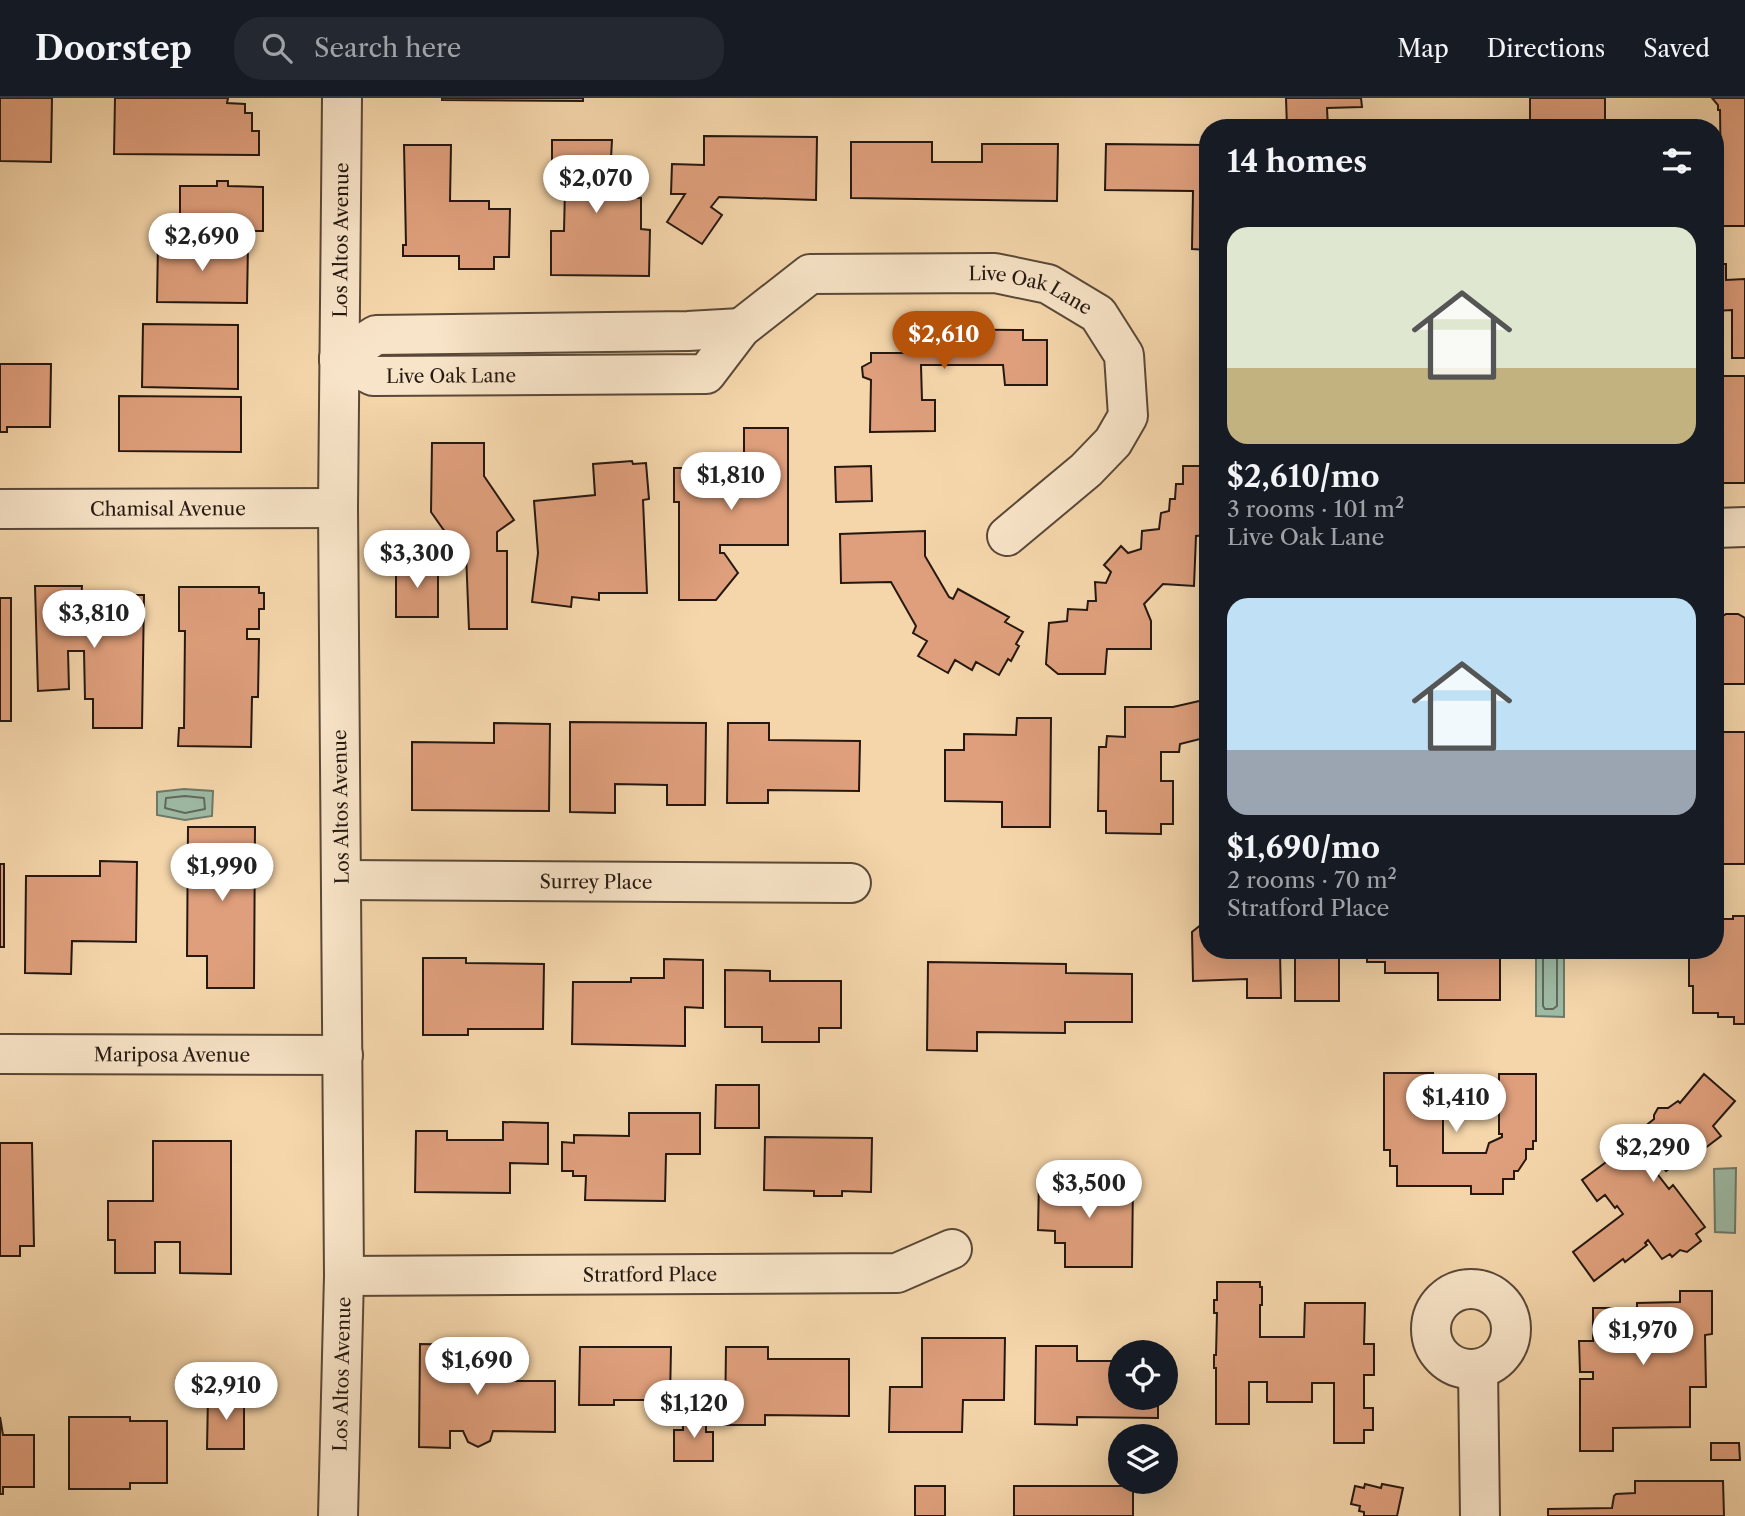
<!DOCTYPE html>
<meta charset="utf-8">
<style>
:root{--surface:#171b24;--page:#242831;--text:#f1f3f6;--muted:#9ea1a6;--line:#363941;--accent:#b45309}
body{margin:0;font-family:"Libre Caslon Text",serif;background:var(--page);color:var(--text);height:100vh;display:flex;flex-direction:column;font-size:26px;white-space:nowrap}
*{box-sizing:border-box;margin:0}
p{font-size:23px;color:var(--muted)}
.icon{flex:none;width:38px;height:38px;fill:none;stroke:currentColor;stroke-width:2;stroke-linecap:round;stroke-linejoin:round}
.map{position:relative;flex:1;overflow:hidden}
.drawer{position:absolute;left:1199px;top:21px;width:525px;height:840px;display:flex;flex-direction:column;background:var(--surface);border-radius:28px;box-shadow:0 7px 28px #0002}
.drawer>*{flex:none}
.fabs{position:absolute;left:1108px;top:1242px;display:grid;gap:14px}
.fabs a{display:grid;place-items:center;width:70px;height:70px;border-radius:50%;background:var(--surface);box-shadow:0 7px 28px #0002;font-size:35px}
.price{position:absolute;translate:-50% -60px;padding:0 16px;border-radius:24px;background:#fff;color:#222;font-size:23px;line-height:46px;filter:drop-shadow(0 2px 4px #0008)}
.price::after{content:'';position:absolute;left:50%;top:42px;width:21px;height:16px;margin-left:-10px;background:inherit;clip-path:polygon(0 0,100% 0,50% 100%)}
.price.current{background:var(--accent);color:#fff}
ul{padding:0;list-style:none}
li{display:grid;align-content:center;gap:14px;height:371px;padding:0 28px}
li span{display:grid;place-items:center;height:217px;border-radius:21px;color:#555}
li>.icon{margin-inline-start:auto}
span .icon{width:126px;height:126px;fill:#fffc;stroke-width:1}
li b{font-size:30px}
h2{display:flex;justify-content:space-between;align-items:center;height:84px;padding:0 28px;font-size:30px}
header{display:flex;align-items:center;gap:42px;box-sizing:border-box;height:98px;padding:0 35px;background:var(--surface);border-bottom:2px solid var(--line)}
header strong{font-size:33px}
nav{display:flex;gap:38px;margin-inline-start:auto;font-size:24px}
.search{width:490px;height:63px;background:var(--page);display:flex;align-items:center;gap:18px;box-sizing:border-box;padding:0 24px;border-radius:28px;color:var(--muted);font-size:26px}
.map>svg:first-child{display:block}
.water{fill:#9dbaa4;stroke:#6d7969;stroke-width:2}
.lines{fill:none;stroke-linecap:round;stroke-linejoin:round}
.shore{stroke:#61695a;stroke-width:2}
.building{fill:#df9f7c;stroke:#251811;stroke-width:2}
.minor-casing{stroke:#594838;stroke-width:42}
.tertiary-casing{stroke:#594838;stroke-width:42}
.minor{stroke:#f8e4c8;stroke-width:38}
.tertiary{stroke:#f8e4c8;stroke-width:38}
.labels{text-anchor:middle;dominant-baseline:central;stroke-width:7;stroke-linejoin:round;paint-order:stroke}
.street-label{font-size:19px;fill:#251811;stroke:#f8e4c8}
</style>
<header>
<strong>Doorstep</strong>
<div class="search"><svg class="icon" aria-label="search" viewBox="0 0 24 24"><circle cx="10" cy="10" r="6"/><path d="M15 15l6 6"/></svg>Search here</div>
<nav><a>Map</a><a>Directions</a><a>Saved</a></nav>
</header>
<div class="map">
<svg width="1745" height="1418" viewBox="0 0 1745 1418">
<rect width="100%" height="100%" fill="#f5d6ab"/>
<filter id="stains"><feTurbulence type="fractalNoise" baseFrequency=".00286" numOctaves="4"/><feColorMatrix values="0 0 0 0 .2 0 0 0 0 .09 0 0 0 0 .02 0 0 0 .5 -.17"/></filter>
<radialGradient id="worn" r=".72"><stop offset=".6" stop-color="#630" stop-opacity="0"/><stop offset="1" stop-color="#630" stop-opacity=".3"/></radialGradient>
<path class="water" d="M184 691 213 693 212 718 185 722 157 717V694Z
M1536 852H1564V919L1536 918Z
M1736 1070 1735 1135 1715 1134 1714 1071Z"/>
<g class="lines">
<path class="shore" d="M185 698 204 700 205 711 185 715 165 710 166 700Z
M1543 852V908L1545 911H1553L1557 908V852"/>
</g>
<path class="building" d="M0 0H52L51 64 0 63Z
M115 0H228L227 5 245 6V15H252V33H259V57L114 56Z
M442 0H583V3L442 2Z
M1286 0H1361L1362 9 1327 10 1328 30H1287Z
M1530 0H1605V30H1530Z
M1712 0H1745V128H1716V86H1721L1720 12H1718V7Z
M704 38 817 39 816 102 719 99 711 109 722 117 702 146 667 124 685 96H671L672 66 704 67Z
M552 42H612L611 60H618V99L641 100V131L650 132 649 178 551 177V133H564L565 90H552Z
M851 44H932V64H982V46H1058L1057 103 851 100Z
M1106 46 1208 47V152L1192 151 1193 93 1105 92Z
M404 47H451L450 103H489V111H510L509 159H494V171H459V158H403V147H406Z
M217 83H228V88L263 89V133H180V88H217Z
M158 145 248 146 247 205 157 204Z
M1715 166H1726V182L1745 181V260H1732V212L1715 213Z
M143 226 238 227V291L142 289Z
M904 231 1023 232V242H1047V287H1005L1003 267H921L922 302H935V333L870 334 871 282 863 279 862 269 871 264V255H903Z
M0 266H51L50 329H7V334H0Z
M1715 278H1745V385H1715Z
M119 298 241 299V354L119 353Z
M744 330H788V447H720V455H724L738 475 716 502H679V404H674V370H744Z
M432 345H484V378L514 422 497 434V453H507V531H469L466 455 462 458 431 414Z
M632 363 633 366 646 365 649 401 643 402 647 495H599V502L572 499 571 509 532 504 538 455 534 403 595 397 593 366Z
M871 368 872 403 836 404 835 369Z
M1183 368H1208V437L1196 438 1194 488 1163 486 1144 506 1151 523V551H1107L1105 576H1058L1046 566 1049 525 1067 523 1068 511 1087 512 1088 503H1096L1095 484 1106 485 1111 474 1104 467 1121 448 1128 455 1141 451 1142 433 1159 431 1161 415 1169 413 1170 401H1175L1176 386H1183Z
M925 433V458L949 499 953 501 958 491 1009 519 1005 524 1023 534 1016 546 1019 548 1011 563 1008 561 999 577 976 564 972 572 955 562 948 575 918 558 927 543 913 535 916 528 891 484 841 485 840 436Z
M396 464H438V519H396Z
M35 488H82L81 505H99V494H120V497H144L142 630H93V601H85L84 553H68L69 591 38 593Z
M179 489H259V495H264V511H259V531H247V541H259L258 599H252L251 649 178 648 179 630H184L185 533H179Z
M0 500H11V623H0Z
M1715 516H1720V520L1726 516H1738L1745 520V586H1715Z
M1208 601V639L1180 646 1179 654H1161V683H1173V726H1161V736L1106 735V713H1098L1099 649H1106L1107 638 1125 639V609H1173Z
M1017 620H1051L1050 729H1002V704L945 703V652H964V636L1016 637Z
M570 624 706 625 705 707H667V687L615 686V715L570 714Z
M494 625 550 626 549 713 412 712V644L494 645Z
M728 625H769V642L860 643 859 693 768 692V705H727Z
M1716 634H1745V766H1717Z
M188 729H255L254 890H207V858H187Z
M100 763 137 764 136 844 72 843 71 876 25 875 26 778H100Z
M0 766H4V849H0Z
M1733 818H1745V926H1734V919H1718V915H1693V888H1689V852H1715V821H1733Z
M1208 821V852H1339V903H1295V855H1280L1281 900H1247V881L1193 883 1192 834Z
M1367 852H1500V902H1438V875H1385V864H1367Z
M423 860H466V865L544 866 543 931H468V937H423Z
M664 861 703 862V910L685 909V948L572 946 573 884H631V880H664Z
M928 864 1066 866V875L1132 876V924H1065V935L977 934V953L927 952Z
M725 872 770 873V883H841V930H819V944H762V929H725Z
M1384 975H1433V980H1439V999H1433V1015H1443V1055H1486L1489 1045 1502 1039V1036H1499V1013H1493V991H1499V976H1536V1043H1533V1051H1526V1061L1518 1073H1514V1081H1503V1096H1471V1088H1397V1068H1390V1052H1384Z
M1704 976 1735 1003 1713 1028 1721 1038 1704 1051 1696 1042 1683 1052 1687 1057 1666 1073 1662 1068 1655 1073 1669 1091 1673 1087 1705 1129 1696 1136 1701 1143 1687 1154 1680 1152 1672 1159 1670 1156 1662 1161 1648 1142 1645 1145 1647 1147 1625 1164 1623 1161 1594 1183 1573 1154 1623 1116 1617 1108 1615 1110 1605 1097 1597 1103 1582 1082 1648 1033 1644 1029 1654 1021V1017L1658 1010H1668L1678 1003 1680 1005Z
M716 987H759V1030H715Z
M629 1015H700V1056H666L665 1103 585 1102 586 1078H573V1073H562V1044L574 1045V1037L629 1038Z
M503 1024 548 1025V1066L510 1065V1095L415 1094 416 1033H447V1042H503Z
M765 1039 872 1040 871 1094 842 1093V1098H814V1093L764 1092Z
M153 1043H231V1176L180 1175V1144H155V1175H115V1142H108V1103H153Z
M0 1045H32L34 1148H20V1158H0Z
M1039 1081 1133 1082 1132 1169H1065V1145H1055V1133L1038 1132Z
M1217 1184H1260V1189H1262V1207H1260V1239H1304L1305 1205H1365L1364 1246H1374V1277H1364V1310H1373V1332H1364V1345H1334V1285H1312V1304H1267V1284H1249V1326H1216V1270H1214V1257H1216L1217 1215H1214V1202H1217Z
M1680 1193H1712V1236L1705 1237 1706 1289H1690V1329L1613 1330V1353H1580V1281H1593V1274H1580L1579 1243H1593V1210H1615V1215H1637V1205L1680 1204Z
M922 1240H1005L1004 1302H963L962 1334H889L890 1289H922Z
M420 1246 500 1247V1283H555V1334L493 1333 490 1343 478 1349 468 1344 463 1333H450V1350L419 1349Z
M1036 1248H1077V1263H1120V1300H1158V1320L1077 1319V1327L1035 1326Z
M580 1249H671L670 1302H614V1307H579Z
M726 1249H768V1261H849V1318L765 1317V1327H725Z
M208 1297H244V1351H207Z
M683 1317H706V1334H713V1363H674V1332H683Z
M0 1319 3 1337H34V1389H3V1396H0Z
M69 1319H130V1323H167V1385H130V1391H69Z
M1711 1345H1739L1740 1362H1711Z
M1635 1383H1723L1724 1418H1548V1411L1612 1410 1614 1398 1616 1396 1635 1395Z
M1365 1386 1381 1390 1382 1386 1403 1390 1397 1418H1364V1414L1359 1413 1360 1408 1351 1406 1355 1388 1364 1390Z
M915 1388H945V1418H915Z
M1014 1388H1133V1418H1014Z"/>
<g class="lines">
<defs>
<g id="minor">
<path id="s1" d="M339 261 373 278 706 276 741 230 810 176 995 175 1048 186 1098 216 1124 257 1128 318 1113 344 1086 372 1007 438"/>
<path d="M339 261 376 237 688 233 741 230"/>
<path id="s2" d="M0 411 338 410"/>
<path d="M1715 430 1745 429"/>
<path id="s3" d="M342 782 851 785"/>
<path id="s4" d="M0 956 343 957"/>
<path id="s5" d="M344 1178 897 1175 952 1151"/>
<circle cx="1471" cy="1231" r="40"/>
<path d="M1478 1271 1480 1418"/>
</g>
<g id="tertiary">
<path id="s6" d="M338 1418 344 1178 338 410 342 0"/>
</g>
</defs>
<use href="#minor" class="minor-casing"/>
<use href="#tertiary" class="tertiary-casing"/>
<use href="#minor" class="minor"/>
<use href="#tertiary" class="tertiary"/>
</g>
<g class="labels">
<g class="street-label">
<text stroke="none"><textPath href="#s6" startOffset="1276">Los Altos Avenue</textPath></text>
<text stroke="none"><textPath href="#s1" startOffset="740">Live Oak Lane</textPath></text>
<text stroke="none"><textPath href="#s1" startOffset="116">Live Oak Lane</textPath></text>
<text stroke="none"><textPath href="#s2" startOffset="168">Chamisal Avenue</textPath></text>
<text transform="translate(341 709) rotate(-91)">Los Altos Avenue</text>
<text stroke="none"><textPath href="#s3" startOffset="254">Surrey Place</textPath></text>
<text stroke="none"><textPath href="#s4" startOffset="172">Mariposa Avenue</textPath></text>
<text stroke="none"><textPath href="#s5" startOffset="306">Stratford Place</textPath></text>
<text stroke="none"><textPath href="#s6" startOffset="142">Los Altos Avenue</textPath></text>
</g>
</g>
<rect width="100%" height="100%" filter="url(#stains)"/>
<rect width="100%" height="100%" fill="url(#worn)"/>
</svg>
<div class="fabs">
<a><svg class="icon" aria-label="locate" viewBox="0 0 24 24"><circle cx="12" cy="12" r="6"/><path d="M12 2v4M12 18v4M2 12h4M18 12h4"/></svg></a>
<a><svg class="icon" aria-label="layers" viewBox="0 0 24 24"><path d="M12 4l9 5-9 5-9-5zM3 14l9 5 9-5"/></svg></a>
</div>
<b class="price" style="left:596px;top:117px">$2,070</b>
<b class="price" style="left:202px;top:175px">$2,690</b>
<b class="price current" style="left:944px;top:273px">$2,610</b>
<b class="price" style="left:731px;top:414px">$1,810</b>
<b class="price" style="left:417px;top:492px">$3,300</b>
<b class="price" style="left:94px;top:552px">$3,810</b>
<b class="price" style="left:222px;top:805px">$1,990</b>
<b class="price" style="left:1456px;top:1036px">$1,410</b>
<b class="price" style="left:1653px;top:1086px">$2,290</b>
<b class="price" style="left:1089px;top:1122px">$3,500</b>
<b class="price" style="left:1643px;top:1269px">$1,970</b>
<b class="price" style="left:477px;top:1299px">$1,690</b>
<b class="price" style="left:226px;top:1324px">$2,910</b>
<b class="price" style="left:694px;top:1342px">$1,120</b>
<section class="drawer">
<h2>14 homes<svg class="icon" aria-label="filters" viewBox="0 0 24 24"><path d="M4 7h16M4 17h16"/><circle cx="9" cy="7" r="2"/><circle cx="15" cy="17" r="2"/></svg></h2>
<ul>
<li><span style="background:linear-gradient(#dfe7d0 65%,#c2b280 0)"><svg class="icon" aria-label="home" viewBox="0 0 24 24"><path d="M3 11l9-7 9 7M6 9v11h12V9"/></svg></span><div><b>$2,610/mo</b><p>3 rooms · 101 m²</p><p>Live Oak Lane</p></div></li>
<li><span style="background:linear-gradient(#bfe0f5 70%,#9aa5b1 0)"><svg class="icon" aria-label="home" viewBox="0 0 24 24"><path d="M3 11l9-7 9 7M6 9v11h12V9"/></svg></span><div><b>$1,690/mo</b><p>2 rooms · 70 m²</p><p>Stratford Place</p></div></li>
</ul>
</section>
</div>
